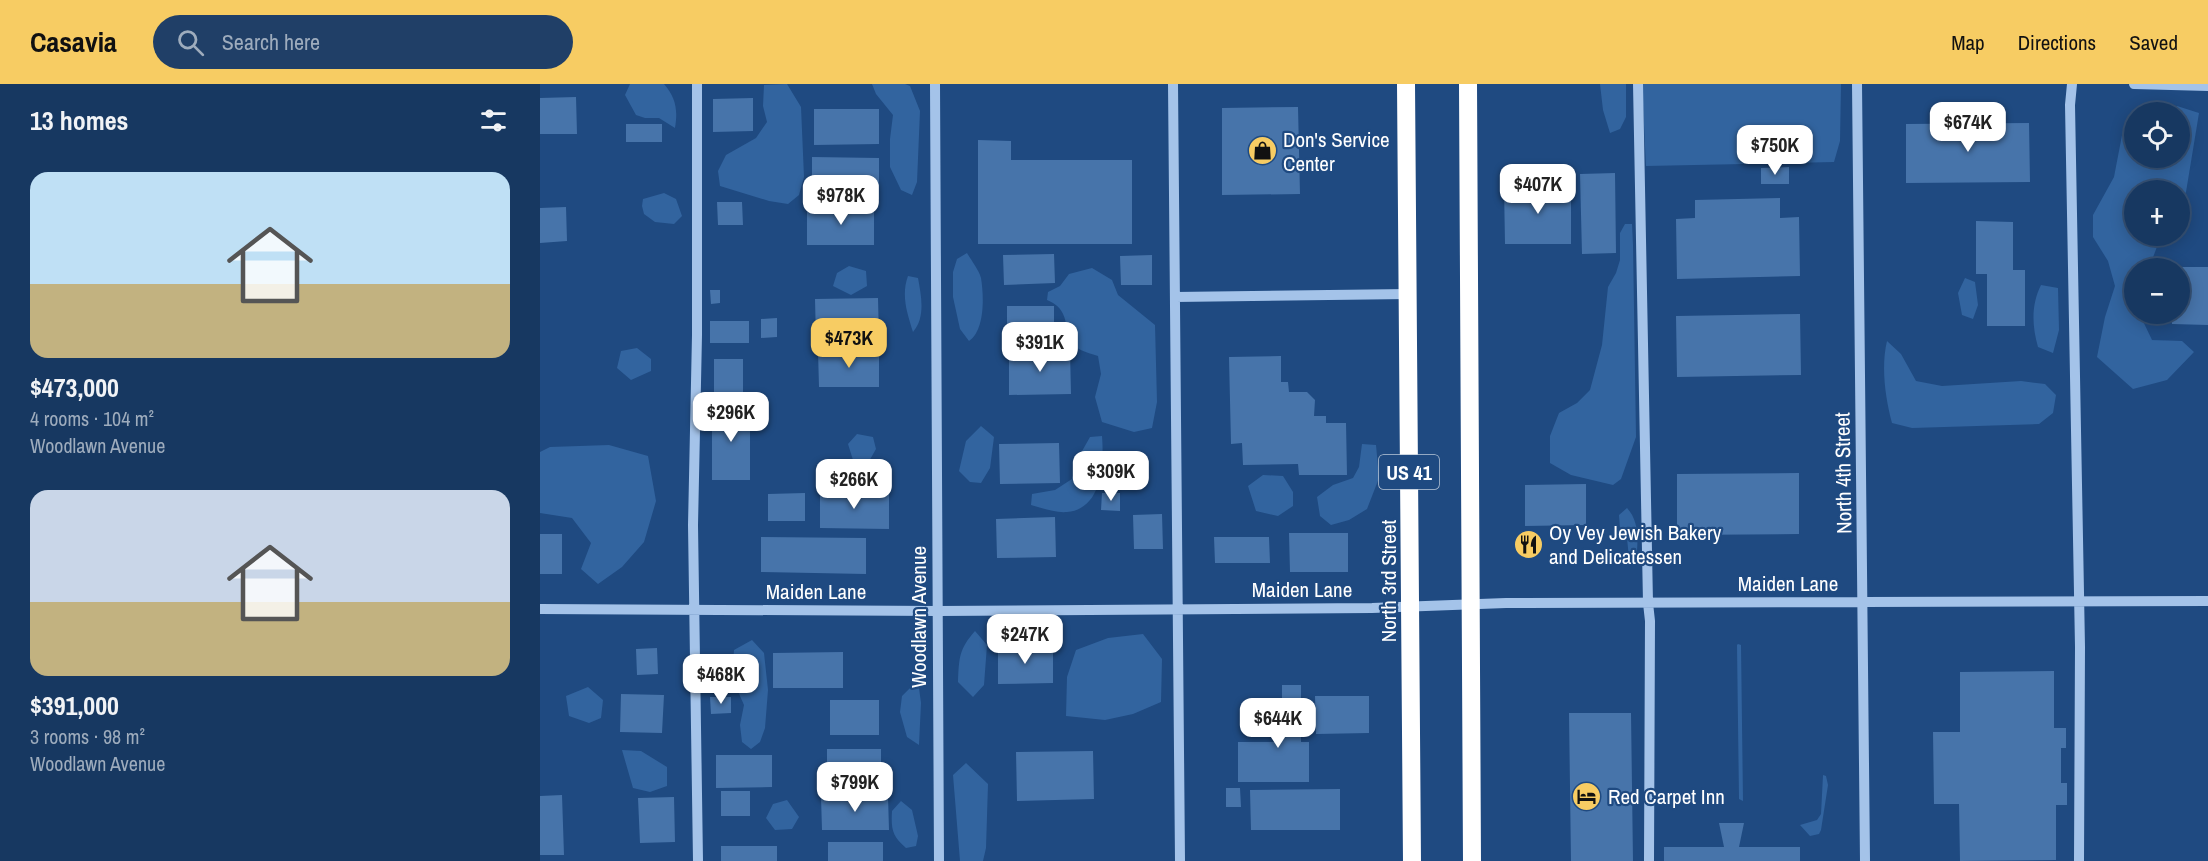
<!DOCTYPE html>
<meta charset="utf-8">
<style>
:root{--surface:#173861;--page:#203f67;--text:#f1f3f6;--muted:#9eacbd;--line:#365276;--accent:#f7cc63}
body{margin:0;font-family:"Archivo Narrow",sans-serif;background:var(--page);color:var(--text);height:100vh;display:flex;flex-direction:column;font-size:22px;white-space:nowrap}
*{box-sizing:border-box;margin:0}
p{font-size:20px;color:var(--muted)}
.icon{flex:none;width:33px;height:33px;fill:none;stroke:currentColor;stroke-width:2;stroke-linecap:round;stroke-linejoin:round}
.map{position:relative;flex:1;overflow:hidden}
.details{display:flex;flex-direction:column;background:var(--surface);width:540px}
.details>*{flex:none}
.fabs{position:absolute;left:1584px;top:18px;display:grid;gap:12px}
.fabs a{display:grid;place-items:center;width:66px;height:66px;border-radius:50%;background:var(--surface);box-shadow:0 3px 15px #0003,0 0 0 2px var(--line);font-size:30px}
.price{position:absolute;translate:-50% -51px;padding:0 14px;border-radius:12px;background:#fff;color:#222;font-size:20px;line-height:39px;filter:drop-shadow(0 2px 3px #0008)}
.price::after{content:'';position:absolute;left:50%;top:36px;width:18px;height:14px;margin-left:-9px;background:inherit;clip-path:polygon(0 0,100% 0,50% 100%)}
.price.on{background:var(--accent);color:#111}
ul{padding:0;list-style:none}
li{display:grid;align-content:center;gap:12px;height:318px;padding:0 30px}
li span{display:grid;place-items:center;height:186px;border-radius:18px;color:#555}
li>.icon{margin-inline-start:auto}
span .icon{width:108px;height:108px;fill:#fffc;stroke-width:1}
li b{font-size:26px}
h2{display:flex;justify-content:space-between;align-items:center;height:72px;padding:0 30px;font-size:26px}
header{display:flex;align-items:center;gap:36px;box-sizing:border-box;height:84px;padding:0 30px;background:var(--accent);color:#111}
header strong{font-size:28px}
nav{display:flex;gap:33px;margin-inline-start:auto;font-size:21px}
.search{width:420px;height:54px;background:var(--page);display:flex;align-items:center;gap:15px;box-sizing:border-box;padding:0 21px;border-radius:33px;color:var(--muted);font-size:22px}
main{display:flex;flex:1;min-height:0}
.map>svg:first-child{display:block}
.green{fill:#32649f}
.building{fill:#4774aa}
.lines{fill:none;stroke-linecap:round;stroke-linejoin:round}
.minor{stroke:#a4c3e9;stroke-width:10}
.highway{stroke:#fff;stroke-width:18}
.labels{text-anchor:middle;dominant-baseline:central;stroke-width:4.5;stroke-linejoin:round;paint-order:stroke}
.shield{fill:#1f4a81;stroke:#bcc9d9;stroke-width:1.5}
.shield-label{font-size:20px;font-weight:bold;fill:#fff}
.poi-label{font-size:21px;fill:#fff;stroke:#1f4a81;text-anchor:start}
.street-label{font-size:21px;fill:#fff;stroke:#1f4a81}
</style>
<header>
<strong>Casavia</strong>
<div class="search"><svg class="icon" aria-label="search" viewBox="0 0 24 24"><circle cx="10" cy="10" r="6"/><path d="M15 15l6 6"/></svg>Search here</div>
<nav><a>Map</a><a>Directions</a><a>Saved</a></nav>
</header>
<main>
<section class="details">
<h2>13 homes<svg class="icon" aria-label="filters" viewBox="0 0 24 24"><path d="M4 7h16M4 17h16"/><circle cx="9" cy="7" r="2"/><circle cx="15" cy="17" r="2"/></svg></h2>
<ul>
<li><span style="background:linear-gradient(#bfe0f5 60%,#c2b280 0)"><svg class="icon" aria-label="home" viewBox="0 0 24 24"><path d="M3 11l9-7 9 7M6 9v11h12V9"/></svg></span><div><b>$473,000</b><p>4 rooms · 104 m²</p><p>Woodlawn Avenue</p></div></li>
<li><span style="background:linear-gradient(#c9d6e8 60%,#c2b280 0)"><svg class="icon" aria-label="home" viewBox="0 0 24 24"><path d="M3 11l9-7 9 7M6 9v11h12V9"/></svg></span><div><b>$391,000</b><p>3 rooms · 98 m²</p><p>Woodlawn Avenue</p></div></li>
</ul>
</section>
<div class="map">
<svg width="1668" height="777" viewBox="0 0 1668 777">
<rect width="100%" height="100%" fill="#1f4a81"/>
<path class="green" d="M90 0H124C136 14 138 26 135 44L119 34H105L96 31 85 11Z
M247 0 261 23 264 93 259 111 248 120 229 117 180 102 178 87 186 71 216 54 227 38 223 22 224 1Z
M332 0H365L370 2 380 27 377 98 372 111 361 106 350 83V55L353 31 336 10Z
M1060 0H1086V33L1080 45 1070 49 1063 26Z
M1102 0H1301L1300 57 1294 78 1106 82Z
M1637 22 1659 29 1646 108 1640 119V106H1594V152H1621L1609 184H1594V230H1602L1601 233 1612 256 1642 257 1654 268 1627 296 1593 305 1557 273 1565 233 1575 202 1568 177 1553 153V131L1574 93 1583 46 1594 35V74H1640V28H1602Z
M124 109 136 115 142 132 134 140 115 138 104 130 102 122 103 115Z
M1085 140H1092L1093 161 1096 353 1081 395 1073 401 1031 391 1010 379V352L1019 329 1037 319 1050 306 1062 261 1068 203 1076 189 1080 176V149Z
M427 169C431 176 439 186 441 194 444 212 445 246 429 257L420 245 413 213V188L417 175Z
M309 182 326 187 327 202 311 211 293 202 297 189Z
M552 184 572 196 578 211 615 241 617 318 612 344 594 348 562 338 555 313 561 290 558 272C545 268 537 266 527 255 527 237 525 223 507 216L508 208 520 202 529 190Z
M368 192 378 194C381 211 386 233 373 248 367 229 361 211 368 192Z
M1425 194 1435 198 1438 221 1433 235 1422 231 1418 209Z
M1501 201 1518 204 1519 246 1513 269 1498 263C1492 242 1491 221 1501 201Z
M1347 257 1361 270 1376 297 1402 302 1481 297 1505 300 1516 311 1513 329 1499 340 1372 344 1352 339C1345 313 1341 282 1347 257Z
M97 264 111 275V287L91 296 77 284 81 267Z
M441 342 454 353 450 384 441 399 430 398 419 387 426 357Z
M317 350 333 353 336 365 328 379 313 376 308 360Z
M562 352C564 378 563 425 527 428 515 429 502 424 491 421L492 410 515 406 532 395 537 376 550 353Z
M822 360 836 361 839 394 827 425 809 436 791 441 780 432 777 413 793 401 813 394 819 383Z
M69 361 108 372 116 417 104 458 82 483 58 500 41 485 51 459 32 434 0 429V368L10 363Z
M723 391 743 392 753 408V422L738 432 716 427 708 402Z
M1087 424C1100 438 1098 458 1096 477L1089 474 1087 454 1080 445 1079 431Z
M435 547 447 561 444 601 433 613 418 598C419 574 419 565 435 547Z
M603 550 622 575 621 618 593 630 565 636 526 632 527 593 536 566 568 554Z
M212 556 224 569 228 606 225 644 220 658 211 665 202 658 200 641 204 621 192 594 194 566Z
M1198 560 1201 561 1203 717 1199 715 1197 561Z
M372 602 379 604 381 619 379 661 367 653 360 628 362 612Z
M48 603 63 616 61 634 49 639 29 632 26 612Z
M82 666 101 667 127 683V702L110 708 93 704Z
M426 679 448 700 446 764 443 777H420L413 691Z
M1283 691 1286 692 1288 701 1281 746 1279 750 1270 752 1260 741 1277 736 1281 730Z
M247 716 259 733 252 745 235 746 226 734 233 720Z
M361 717 372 726 378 752 376 762 366 764C352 752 351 745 352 727Z"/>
<path class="building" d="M36 13 37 50H0V14Z
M213 14V47L173 48V15Z
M758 23 760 110 682 111V24Z
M274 25H339V60L274 61Z
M1489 39 1490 98 1366 99V40Z
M86 40H122V58H86Z
M438 56 471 57V76H592V160H438Z
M272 73 339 74V115L272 114Z
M1249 83V100H1221V84Z
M1075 89 1076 169 1042 170 1040 90Z
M964 103H1031V160H965Z
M1240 114V134L1259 133 1260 192 1137 195 1136 135 1155 134V116Z
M177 118H202L203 141H178Z
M334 122V161H267V123Z
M26 123 27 157 0 159V124Z
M1436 137 1473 138V186H1485V242H1447V190H1436Z
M514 170 515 199 464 201 463 171Z
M612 171V201H581L580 172Z
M1640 183H1668V241L1632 240V230H1640Z
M170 206H180V219L171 220Z
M338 214 339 255 276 256 275 215Z
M467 222H514V254L467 255Z
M1260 230 1261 291 1137 293 1136 232Z
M237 234V253L221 254V235Z
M170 237H209V259H170Z
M339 266V303H279L278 267Z
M530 267 531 310 469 311V268Z
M741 272V298H748L749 308H767L775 316 774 332H786V339H806L807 391H759L758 380 703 381 702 359 691 360 689 273Z
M174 275H203V314H174Z
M210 321V396H172V322Z
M519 359 520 399 460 400 459 360Z
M569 380H585L584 397 569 396Z
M1259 389V450L1137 451V390Z
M1046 400V441L985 442V401Z
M280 406 349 407V445L280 444Z
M265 409V437H228V410Z
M562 409H580V427L561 426Z
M622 430 623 465H594L593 431Z
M515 433 516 473 457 474 456 435Z
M749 449H808V488H750Z
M0 450H22V490H0Z
M221 453 326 454V490L221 488Z
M674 453H729L730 479H675Z
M458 563H513V599L458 600Z
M117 564 118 590 97 591 96 565Z
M303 568V604H233V569Z
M1514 587V644H1526V664H1521V699H1527V721H1516V776L1420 777 1419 720H1394L1393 648H1420V588Z
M742 601H761V658H769V698H698V658H742Z
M81 610 124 611 122 649 80 648Z
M775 612H829V649L776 650Z
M170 613H191V629L171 630Z
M290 616H339V651H290Z
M1029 629H1091L1093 777H1031Z
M287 665H341V697H287Z
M553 667 554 715 477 717 476 668Z
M176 671H232V703L176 704Z
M686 704H700L701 723H686Z
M800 705V746H711L710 706Z
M181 707H210V732H181Z
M22 711 24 771H0V712Z
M348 712 349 746H282L281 713Z
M134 713 135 758 100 759 98 714Z
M1179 739H1204L1199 763H1260V777H1124V763H1184Z
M288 758H343V777H288Z
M181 762H237V777H181Z"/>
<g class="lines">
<path class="minor" d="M157 0V251L153 441 158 777
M395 0 399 777
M633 0 640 777
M1098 0 1108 519 1110 537 1109 777
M1317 0 1325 777
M1532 0 1530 21 1540 563 1539 777
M1594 0 1668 2
M635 213 868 210
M0 525 398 527 832 524 966 519 1668 517"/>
<path class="highway" d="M866 0 872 777
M928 0 932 777"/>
</g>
<defs>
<symbol id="shop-disc" viewBox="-11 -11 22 22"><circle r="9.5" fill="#f7cc63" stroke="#1f4a81"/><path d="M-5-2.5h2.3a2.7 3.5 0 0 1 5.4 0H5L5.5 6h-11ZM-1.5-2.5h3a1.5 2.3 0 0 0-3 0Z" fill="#111"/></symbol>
<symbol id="restaurant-disc" viewBox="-11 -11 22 22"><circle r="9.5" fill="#f7cc63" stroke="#1f4a81"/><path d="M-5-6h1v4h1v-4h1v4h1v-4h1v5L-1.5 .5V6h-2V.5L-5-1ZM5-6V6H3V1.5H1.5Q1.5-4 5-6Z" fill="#111"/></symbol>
<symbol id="hotel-disc" viewBox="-11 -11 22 22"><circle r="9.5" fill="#f7cc63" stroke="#1f4a81"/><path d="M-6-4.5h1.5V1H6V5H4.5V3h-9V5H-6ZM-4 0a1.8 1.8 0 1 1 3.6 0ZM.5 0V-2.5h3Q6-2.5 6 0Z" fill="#111"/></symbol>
</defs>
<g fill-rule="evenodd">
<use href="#shop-disc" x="706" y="50" width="33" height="33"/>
<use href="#restaurant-disc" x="972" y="444" width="33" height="33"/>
<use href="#hotel-disc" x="1030" y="696" width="33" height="33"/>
</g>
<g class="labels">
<rect class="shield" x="839" y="371" width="60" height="34" rx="4.5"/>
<g class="shield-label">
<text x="869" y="388">US 41</text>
</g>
<g class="poi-label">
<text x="743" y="55">Don's Service<tspan x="743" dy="24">Center</tspan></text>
<text x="1009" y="448">Oy Vey Jewish Bakery<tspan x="1009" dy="24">and Delicatessen</tspan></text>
<text x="1068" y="712">Red Carpet Inn</text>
</g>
<g class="street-label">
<text transform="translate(1303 389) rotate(-91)">North 4th Street</text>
<text transform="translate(848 497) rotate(-90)">North 3rd Street</text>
<text x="1248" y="499">Maiden Lane</text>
<text x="762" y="505">Maiden Lane</text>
<text x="276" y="507">Maiden Lane</text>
<text transform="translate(378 533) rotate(-90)">Woodlawn Avenue</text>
</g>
</g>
</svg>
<div class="fabs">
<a><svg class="icon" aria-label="locate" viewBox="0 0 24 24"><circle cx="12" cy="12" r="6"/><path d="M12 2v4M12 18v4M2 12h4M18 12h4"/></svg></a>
<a>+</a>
<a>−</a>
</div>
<b class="price" style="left:1428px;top:69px">$674K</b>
<b class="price" style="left:1235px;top:92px">$750K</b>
<b class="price" style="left:998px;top:131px">$407K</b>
<b class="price" style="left:301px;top:142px">$978K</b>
<b class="price on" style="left:309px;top:285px">$473K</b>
<b class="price" style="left:500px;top:289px">$391K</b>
<b class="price" style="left:191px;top:359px">$296K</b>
<b class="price" style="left:571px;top:418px">$309K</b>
<b class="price" style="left:314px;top:426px">$266K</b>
<b class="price" style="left:485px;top:581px">$247K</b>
<b class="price" style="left:181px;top:621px">$468K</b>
<b class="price" style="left:738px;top:665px">$644K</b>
<b class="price" style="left:315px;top:729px">$799K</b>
</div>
</main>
